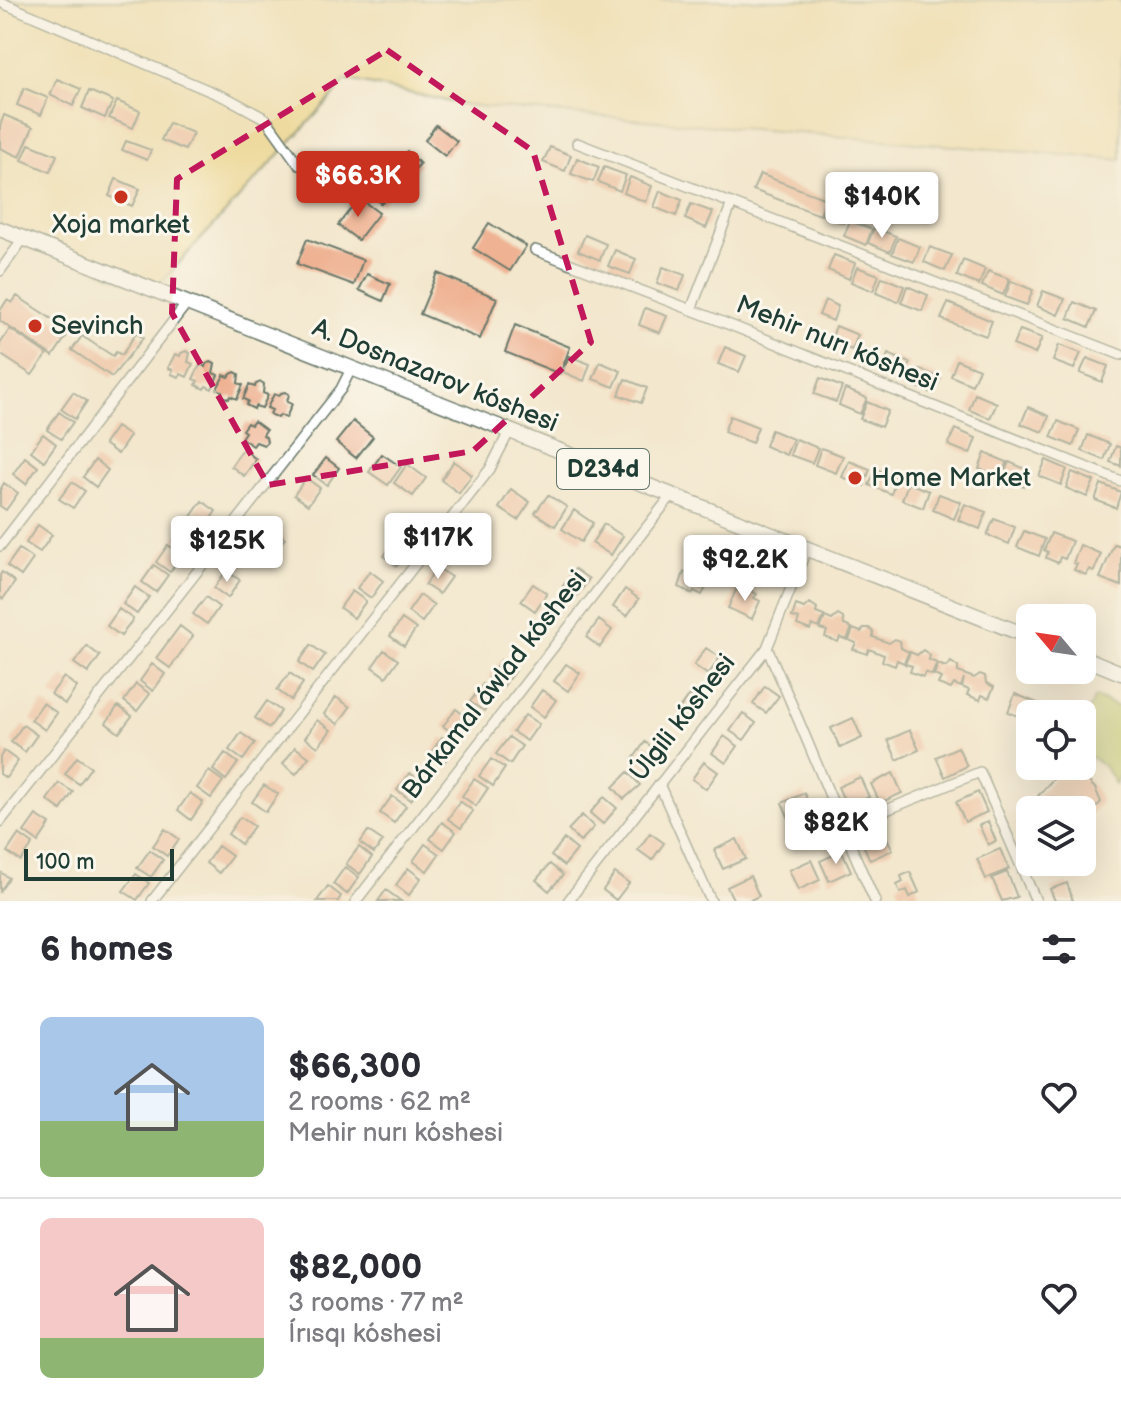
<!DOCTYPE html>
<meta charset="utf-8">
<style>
:root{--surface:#fff;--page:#f7f7f7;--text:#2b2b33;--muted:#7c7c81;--line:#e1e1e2;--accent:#c8321e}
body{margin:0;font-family:"Balsamiq Sans",sans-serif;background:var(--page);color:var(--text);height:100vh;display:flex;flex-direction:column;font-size:30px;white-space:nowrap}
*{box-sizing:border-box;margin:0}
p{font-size:26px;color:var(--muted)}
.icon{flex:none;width:44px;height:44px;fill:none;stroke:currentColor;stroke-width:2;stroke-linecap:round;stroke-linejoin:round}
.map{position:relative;height:901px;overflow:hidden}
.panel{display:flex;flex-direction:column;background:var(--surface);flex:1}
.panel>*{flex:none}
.needle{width:52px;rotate:299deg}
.buttons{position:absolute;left:1016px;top:604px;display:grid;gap:16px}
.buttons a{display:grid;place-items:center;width:80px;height:80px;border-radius:12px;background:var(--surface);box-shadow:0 8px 32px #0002;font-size:40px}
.scale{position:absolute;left:24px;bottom:20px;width:150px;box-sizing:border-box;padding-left:8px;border:4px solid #1f3d34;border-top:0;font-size:22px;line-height:28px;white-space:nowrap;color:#1f3d34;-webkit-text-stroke:6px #fbf7ec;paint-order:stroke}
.price{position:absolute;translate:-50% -68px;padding:0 18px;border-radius:8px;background:#fff;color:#222;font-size:26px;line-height:52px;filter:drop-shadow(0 2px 4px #0008)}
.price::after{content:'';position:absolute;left:50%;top:48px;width:24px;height:18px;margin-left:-12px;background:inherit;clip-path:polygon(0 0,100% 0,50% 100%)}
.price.on{background:var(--accent);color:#fff}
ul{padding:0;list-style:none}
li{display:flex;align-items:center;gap:24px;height:200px;padding:0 40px}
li+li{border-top:2px solid var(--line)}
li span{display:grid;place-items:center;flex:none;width:224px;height:160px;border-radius:12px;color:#555}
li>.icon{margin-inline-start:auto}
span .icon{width:96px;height:96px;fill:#fffc;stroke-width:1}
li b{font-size:34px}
h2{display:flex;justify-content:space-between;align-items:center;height:96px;padding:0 40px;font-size:34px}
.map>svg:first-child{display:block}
.green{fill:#b9c567;stroke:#6c814e;stroke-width:2}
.sand{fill:#eeda9e;stroke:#868c69;stroke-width:2}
.building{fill:#efb293}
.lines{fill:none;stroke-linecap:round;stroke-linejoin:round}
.minor-casing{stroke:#69786a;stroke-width:12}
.primary-casing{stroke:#69786a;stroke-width:17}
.minor{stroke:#fff;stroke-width:9}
.primary{stroke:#fff;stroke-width:14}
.marked{fill:none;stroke:#c2185b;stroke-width:6;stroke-dasharray:16 10;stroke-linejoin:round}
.poi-dot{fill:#c8321e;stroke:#fbf7ec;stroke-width:3}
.labels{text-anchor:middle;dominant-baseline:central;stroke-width:6;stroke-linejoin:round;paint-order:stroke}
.shield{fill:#fbf7ec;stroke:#61756b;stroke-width:2}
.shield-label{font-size:24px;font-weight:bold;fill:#1f3d34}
.poi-label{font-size:26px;fill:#1f3d34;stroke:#fbf7ec;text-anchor:start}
.street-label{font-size:26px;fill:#1f3d34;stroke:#fbf7ec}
</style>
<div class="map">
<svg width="1121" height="901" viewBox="0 0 1121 901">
<rect width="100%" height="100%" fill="#fbf7ec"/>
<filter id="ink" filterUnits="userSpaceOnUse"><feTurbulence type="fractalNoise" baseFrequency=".0125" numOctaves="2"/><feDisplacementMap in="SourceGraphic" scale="16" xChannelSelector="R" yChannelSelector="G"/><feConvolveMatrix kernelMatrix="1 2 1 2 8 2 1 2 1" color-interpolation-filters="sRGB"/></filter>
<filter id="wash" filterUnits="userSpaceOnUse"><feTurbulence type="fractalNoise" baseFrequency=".006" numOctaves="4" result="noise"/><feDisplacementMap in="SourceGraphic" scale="32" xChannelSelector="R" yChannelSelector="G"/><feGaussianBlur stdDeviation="1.8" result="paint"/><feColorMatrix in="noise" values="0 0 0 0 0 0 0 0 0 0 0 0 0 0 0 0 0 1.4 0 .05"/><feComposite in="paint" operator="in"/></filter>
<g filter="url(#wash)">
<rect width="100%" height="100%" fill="#f3e7cd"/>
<path class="green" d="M1095 697 1121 708V771L1115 784C1107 768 1099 760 1082 753V723Z"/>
<path class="sand" d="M0 0H1121V160L465 105 345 79 334 95 152 292 0 230Z"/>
<g id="blocks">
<path class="building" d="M57 79 81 89 73 106 50 95Z
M24 88 48 98 41 115 17 105Z
M89 91 113 101 105 118 82 108Z
M117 101 140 111 133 128 109 118Z
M4 115 33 127 20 157 0 148V126Z
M169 123 193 133 185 150 161 140Z
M436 125 457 141 445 156 425 140Z
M126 141 151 150 147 160 122 150Z
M29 144 57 155 50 172 22 160Z
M550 147 571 155 565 171 543 162Z
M407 151 420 164 402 183 389 170Z
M577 158 599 167 593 182 571 174Z
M604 167 626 175 620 191 598 182Z
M386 172 399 185 381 204 367 191Z
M760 174 826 199 820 215 753 190Z
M630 177 652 186 646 202 624 193Z
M116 179 140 189 132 206 109 196Z
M660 191 682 200 676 216 654 207Z
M359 198 379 213 358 240 338 225Z
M828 199 850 208 843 223 822 215Z
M691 204 713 212 706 228 685 219Z
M850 221 872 229 866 245 844 236Z
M489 223 526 246 510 271 473 248Z
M874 228 896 236 890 252 868 243Z
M585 235 606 244 600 260 578 251Z
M898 238 920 247 914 262 892 254Z
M307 239 363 260 354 285 297 264Z
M930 247 952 255 945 271 924 262Z
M615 250 636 259 630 274 608 266Z
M834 255 855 263 849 279 828 270Z
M963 260 985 269 979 285 957 276Z
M663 267 685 275 679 291 657 283Z
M857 267 879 275 873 291 851 282Z
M988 271 1010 279 1003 295 982 286Z
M437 273 497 298 480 339 420 314Z
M367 274 390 284 383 301 359 290Z
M882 277 904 286 898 302 876 293Z
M1011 281 1033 290 1027 305 1005 297Z
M907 286 928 295 922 311 901 303Z
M1043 291 1065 299 1058 315 1037 306Z
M17 296 70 331 53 356 0 321V311L7 300 12 303Z
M825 300 838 306 833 321 819 315Z
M1074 302 1096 311 1089 327 1068 318Z
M948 303 992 321 986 336 941 319Z
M645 308 667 316 660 333 639 325Z
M515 325 570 347 560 374 505 352Z
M836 326 858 335 852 350 830 342Z
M10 329 47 354 32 375 0 354V344Z
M1020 330 1042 338 1035 354 1013 345Z
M136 333 143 338 112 377 72 350 82 336 113 356 116 352 122 355Z
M1059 345 1081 353 1074 369 1053 361Z
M725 347 746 356 739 372 718 364Z
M186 351 190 353 188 362 193 364 187 377 181 374 179 377 171 374 173 370 168 368 175 354 180 356 181 353Z
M888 354 910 363 904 378 882 370Z
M569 356 590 364 584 381 563 372Z
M1087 358 1108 366 1102 382 1080 373Z
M957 360 979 369 972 385 951 376Z
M211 362 215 364 213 373 218 375 212 389 206 386 204 389 196 385 198 381 193 379 200 365 205 367 206 364Z
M600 362 621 371 614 387 593 379Z
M919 369 941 378 934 394 913 385Z
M235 372 239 374 238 383 243 385 237 399 230 396 229 399 220 395 222 391 217 389 224 375 229 377 231 374Z
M820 378 842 387 836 402 814 394Z
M625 379 647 388 641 403 619 395Z
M261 382 264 384 263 393 268 395 262 408 255 406 254 409 246 405 248 401 243 399 249 385 255 387 256 384Z
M845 389 867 398 860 414 839 405Z
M73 392 87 401 75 419 61 409Z
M285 392 289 394 287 402 292 404 286 418 280 415 278 418 270 414 272 410 267 408 274 394 279 396 281 393Z
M975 394 997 403 990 418 969 410Z
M867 402 888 411 881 427 860 419Z
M1028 407 1049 416 1043 432 1021 424Z
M59 412 73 422 61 439 47 430Z
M730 416 758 427 752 443 724 432Z
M254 421 266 430 263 435 266 437 267 442 264 445 256 442 253 446 241 438 245 432 242 430 247 423 251 425Z
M353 421 373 437 356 458 336 442Z
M1058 421 1079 430 1073 446 1051 437Z
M116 427 130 436 118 454 104 444Z
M955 429 976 438 970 454 948 445Z
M771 430 793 439 786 455 765 446Z
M43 434 56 444 44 461 31 451Z
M1088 435 1110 444 1104 460 1082 451Z
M796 439 818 448 812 463 790 455Z
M1116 446 1121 448V466L1110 462Z
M821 448 843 456 836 473 815 465Z
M243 449 256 459 244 476 231 466Z
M985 453 1007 462 1001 477 979 469Z
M382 454 401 467 388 485 369 472Z
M25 457 38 467 26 484 13 474Z
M326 458 339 468 327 485 313 475Z
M95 460 108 470 96 487 83 477Z
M1046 460 1067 469 1061 485 1039 476Z
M454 461 472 475 459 493 441 480Z
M849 461 870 469 864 486 842 477Z
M1009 462 1030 471 1024 487 1002 478Z
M407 464 426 478 413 496 394 483Z
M876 469 897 477 891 494 869 485Z
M1072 472 1094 481 1087 497 1066 488Z
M306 478 320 488 308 505 294 495Z
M72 482 85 491 73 508 59 499Z
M4 483 18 493 6 510 0 506V490Z
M908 483 929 491 923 508 902 500Z
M1101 484 1121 492 1116 508 1095 500Z
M511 489 530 502 518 520 499 508Z
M939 494 961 502 954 519 933 510Z
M548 495 567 507 555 526 535 513Z
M202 501 216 511 204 528 190 518Z
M965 504 986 512 980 529 958 520Z
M574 510 593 523 581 542 562 529Z
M414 518 428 528 416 545 402 535Z
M994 519 1015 527 1009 544 987 535Z
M186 524 199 533 187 550 173 541Z
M604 524 623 536 611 555 592 543Z
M38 525 52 535 40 552 26 543Z
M271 528 285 538 273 555 259 545Z
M471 528 485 537 472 554 459 545Z
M1024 531 1045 539 1039 556 1017 547Z
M1051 533 1072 541 1065 559 1060 557 1058 563 1046 558 1048 552 1044 550Z
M396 539 410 549 397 566 384 556Z
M1114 544 1121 546V586L1100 578Z
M168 545 182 555 170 572 156 562Z
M1080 545 1101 554 1094 571 1089 569 1086 575 1074 570 1077 564 1073 563Z
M19 549 33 559 21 576 7 566Z
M154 565 168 575 156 592 142 582Z
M437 567 451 577 439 594 425 585Z
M691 568 699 572 697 576 709 582 702 595 694 591 692 594 679 587 684 572 688 574Z
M575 569 589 579 577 596 563 586Z
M226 571 240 580 228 598 214 588Z
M370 571 383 581 371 598 357 588Z
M2 572 15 582 3 599 0 597V575Z
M533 584 547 593 535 611 521 601Z
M135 587 149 597 137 614 123 604Z
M745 588 757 594 754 598 760 601 752 619 728 608 736 590 743 593Z
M625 589 639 599 627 616 613 607Z
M352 591 366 601 354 618 340 608Z
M420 595 434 605 422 622 408 612Z
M206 597 219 607 207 624 193 614Z
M810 603 817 608 816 613 824 616 819 628 812 625 810 630 797 625 799 619 792 617 796 605 804 608Z
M119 609 133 619 121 636 107 626Z
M838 615 843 618 844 625 852 628 847 640 840 637 838 642 825 637 827 631 820 629 825 617 832 620Z
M402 619 416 629 404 646 390 636Z
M599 620 612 630 600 647 586 637Z
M180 626 193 636 170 668 156 658Z
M864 628H869L873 632V637L889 643 895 639 900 641 901 648 909 652 904 663 897 660 895 666 882 661 884 655 869 649 867 654 853 649 856 643 849 640 853 629 861 632Z
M311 645 325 655 313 672 299 662Z
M87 646 100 656 88 673 74 663Z
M706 648 720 657 708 675 694 665Z
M384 650 398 660 386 677 372 667Z
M923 650 930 655 929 660 937 663 932 675 925 672 923 677 910 672 912 666 905 664 910 652 917 655Z
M501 660 515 670 503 687 489 677Z
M951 662 958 667V672L974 678 980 674 985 676 986 683 994 687 989 698 982 695 980 700 967 695 969 690 962 687 964 678 961 687 954 684 951 689 938 684 941 678 934 675 938 664 946 667Z
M152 664 165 674 153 691 140 681Z
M566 664 580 673 568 691 554 681Z
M290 673 303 683 291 700 277 690Z
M64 677 77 687 65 704 51 694Z
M136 684 150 694 137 711 124 701Z
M483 684 496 694 484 711 470 702Z
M765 686 779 696 766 713 753 704Z
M542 690 556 700 544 717 530 707Z
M1015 694 1040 704 1036 714H1030V721L1008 712Z
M689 695 702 705 690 722 677 712Z
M336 697 350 707 338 724 324 714Z
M267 701 281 711 269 728 255 718Z
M43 703 57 713 45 730 31 720Z
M1045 705 1068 714H1042Z
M118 706 132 716 119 733 106 723Z
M456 709 469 719 457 736 443 726Z
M743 713 756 723 744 740 730 731Z
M525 715 539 724 527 741 513 732Z
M853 718 862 738 840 748 831 728Z
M317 720 331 730 318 747 305 738Z
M23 725 37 735 25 752 11 742Z
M910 730 919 750 897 760 888 740Z
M241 733 255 743 243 760 229 750Z
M724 736 738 746 726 763 712 753Z
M442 737 455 747 443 764 430 754Z
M509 737 522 746 510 764 496 754Z
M645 742 659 752 647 769 633 759Z
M295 747 309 757 296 774 283 764Z
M958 747 967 766 945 777 936 757Z
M4 751 18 761 6 778 0 774V757Z
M225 753 238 763 226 780 213 770Z
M77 757 91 767 79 784 65 774Z
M491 759 505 768 493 786 479 776Z
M704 762 718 772 706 789 692 779Z
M1063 768 1080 773 1095 788 1101 802 1082 823V810H1044L1038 796Z
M209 771 223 781 211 798 197 788Z
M628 772 640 785 624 799 613 787Z
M410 773 423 783 411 800 397 790Z
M893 773 902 793 880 803 871 784Z
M860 777 869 797 847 807 838 787Z
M474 779 488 788 476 806 462 796Z
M59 783 73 792 61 810 47 800Z
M264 785 278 794 266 812 252 802Z
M978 792 987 812 965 822 956 802Z
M190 793 203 802 191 820 178 810Z
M804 793 813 812 791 823 782 803Z
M392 796 406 806 394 823 380 813Z
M604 797 617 808 603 824 590 813Z
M460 801 473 811 461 828 448 819Z
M36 815 50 824 38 842 24 832Z
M582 815 594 827 580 842 568 830Z
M240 817 254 826 241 844 228 834Z
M442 822 456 832 444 849 430 839Z
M988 822 996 841 988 845 979 825Z
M165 829 179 839 167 856 153 846Z
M883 830 893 850 870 860 861 840Z
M368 831 383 841 374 853 360 843Z
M650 833 664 843 652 860 638 850Z
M19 834 33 844 21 861 7 852Z
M564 839 577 850 564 866 551 856Z
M737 839 746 859 723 869 714 850Z
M425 844 439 854 427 871 413 861Z
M218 846 232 856 219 873 206 863Z
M359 847 372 857 360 874 346 864Z
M1000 849 1009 869 986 879 977 859Z
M150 850 163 860 151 877 137 868Z
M842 851 851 871 829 881 820 861Z
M811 860 820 880 798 890 789 870Z
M550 864 563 875 549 891 536 880Z
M345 867 359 877 347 894 333 884Z
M408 868 421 878 409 895 396 885Z
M0 872 9 878 0 891Z
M910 872 919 892 910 897 907 890 900 893 897 885 903 882 901 876Z
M1007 872 1017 897 1002 901 992 878Z
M615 873 629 883 616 900 603 890Z
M136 874 149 883 137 900 123 891Z
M750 876 759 896 748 901H734L727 887Z
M1067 883 1073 901H1055L1050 889Z
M328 886 341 896 338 901H317Z
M386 890 401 901H378Z"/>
</g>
</g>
<g filter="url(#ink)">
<use href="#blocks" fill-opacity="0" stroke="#69786a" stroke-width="2"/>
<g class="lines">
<defs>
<path id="minor" d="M0 2 231 100 266 119 299 165
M577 143 1121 355
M535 250 710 317 1121 481
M0 271 24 238
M691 310 732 203
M0 546 187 303
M767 648C805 731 837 817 875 901
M659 784 711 901
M0 822 341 389 352 367
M842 828 980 772 1036 901
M152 901 490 469 509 432
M356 901 671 496
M568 901 767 648 807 548"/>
<path id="primary" d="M0 229 1030 637
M1082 657 1121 673"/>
</defs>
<use href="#minor" class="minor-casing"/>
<use href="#primary" class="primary-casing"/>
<use href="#minor" class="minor"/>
<use href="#primary" class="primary"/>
</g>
</g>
<path d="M0 0H1121V901H0ZM387 50 533 151 591 342 473 451 268 485 172 313 177 179Z" fill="#f3e7cd" fill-opacity=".55" fill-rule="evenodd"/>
<path class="marked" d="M387 50 533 151 591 342 473 451 268 485 172 313 177 179Z"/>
<g class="poi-dot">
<circle cx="121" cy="197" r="8"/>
<circle cx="35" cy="326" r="8"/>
<circle cx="855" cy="478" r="8"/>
</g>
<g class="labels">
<rect class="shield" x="557" y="449" width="92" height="40" rx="6"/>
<g class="shield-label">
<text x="603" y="469">D234d</text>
</g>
<g class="poi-label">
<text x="121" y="225" text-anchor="middle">Xoja market</text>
<text x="51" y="326">Sevinch</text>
<text x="871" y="478">Home Market</text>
</g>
<g class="street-label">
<text transform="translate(837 344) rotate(22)">Mehir nurı kóshesi</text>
<text transform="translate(435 376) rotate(22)">A. Dosnazarov kóshesi</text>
<text transform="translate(495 685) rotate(-52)">Bárkamal áwlad kóshesi</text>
<text transform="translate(683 718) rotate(-52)">Úlgili kóshesi</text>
</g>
</g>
</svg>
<div class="buttons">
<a><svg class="needle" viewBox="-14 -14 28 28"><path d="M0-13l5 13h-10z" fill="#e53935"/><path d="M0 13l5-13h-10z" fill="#7c7c81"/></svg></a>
<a><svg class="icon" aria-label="locate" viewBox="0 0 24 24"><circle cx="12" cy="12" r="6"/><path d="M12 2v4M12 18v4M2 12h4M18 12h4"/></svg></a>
<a><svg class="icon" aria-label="layers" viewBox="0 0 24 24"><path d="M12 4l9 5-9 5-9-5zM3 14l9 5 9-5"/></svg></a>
</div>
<div class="scale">100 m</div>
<b class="price on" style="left:358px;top:219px">$66.3K</b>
<b class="price" style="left:882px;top:240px">$140K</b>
<b class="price" style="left:438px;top:581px">$117K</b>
<b class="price" style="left:227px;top:584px">$125K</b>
<b class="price" style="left:745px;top:603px">$92.2K</b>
<b class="price" style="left:836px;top:866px">$82K</b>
</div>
<section class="panel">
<h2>6 homes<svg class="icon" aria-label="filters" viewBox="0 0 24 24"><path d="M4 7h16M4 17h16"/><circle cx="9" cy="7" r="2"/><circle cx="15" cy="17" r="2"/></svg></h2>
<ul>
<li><span style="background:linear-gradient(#a9c7e8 65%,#8fb573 0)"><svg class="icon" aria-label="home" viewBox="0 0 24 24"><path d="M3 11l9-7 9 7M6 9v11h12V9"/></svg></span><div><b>$66,300</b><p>2 rooms · 62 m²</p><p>Mehir nurı kóshesi</p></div><svg class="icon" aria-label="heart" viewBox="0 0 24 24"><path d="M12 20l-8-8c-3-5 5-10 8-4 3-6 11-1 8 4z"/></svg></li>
<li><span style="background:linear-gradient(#f6c9c9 75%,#8fb573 0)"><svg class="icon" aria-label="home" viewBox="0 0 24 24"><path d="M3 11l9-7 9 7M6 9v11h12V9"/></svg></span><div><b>$82,000</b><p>3 rooms · 77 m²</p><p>Írısqı kóshesi</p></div><svg class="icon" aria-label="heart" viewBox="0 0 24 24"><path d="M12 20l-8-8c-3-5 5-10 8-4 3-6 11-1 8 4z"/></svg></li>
</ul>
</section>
